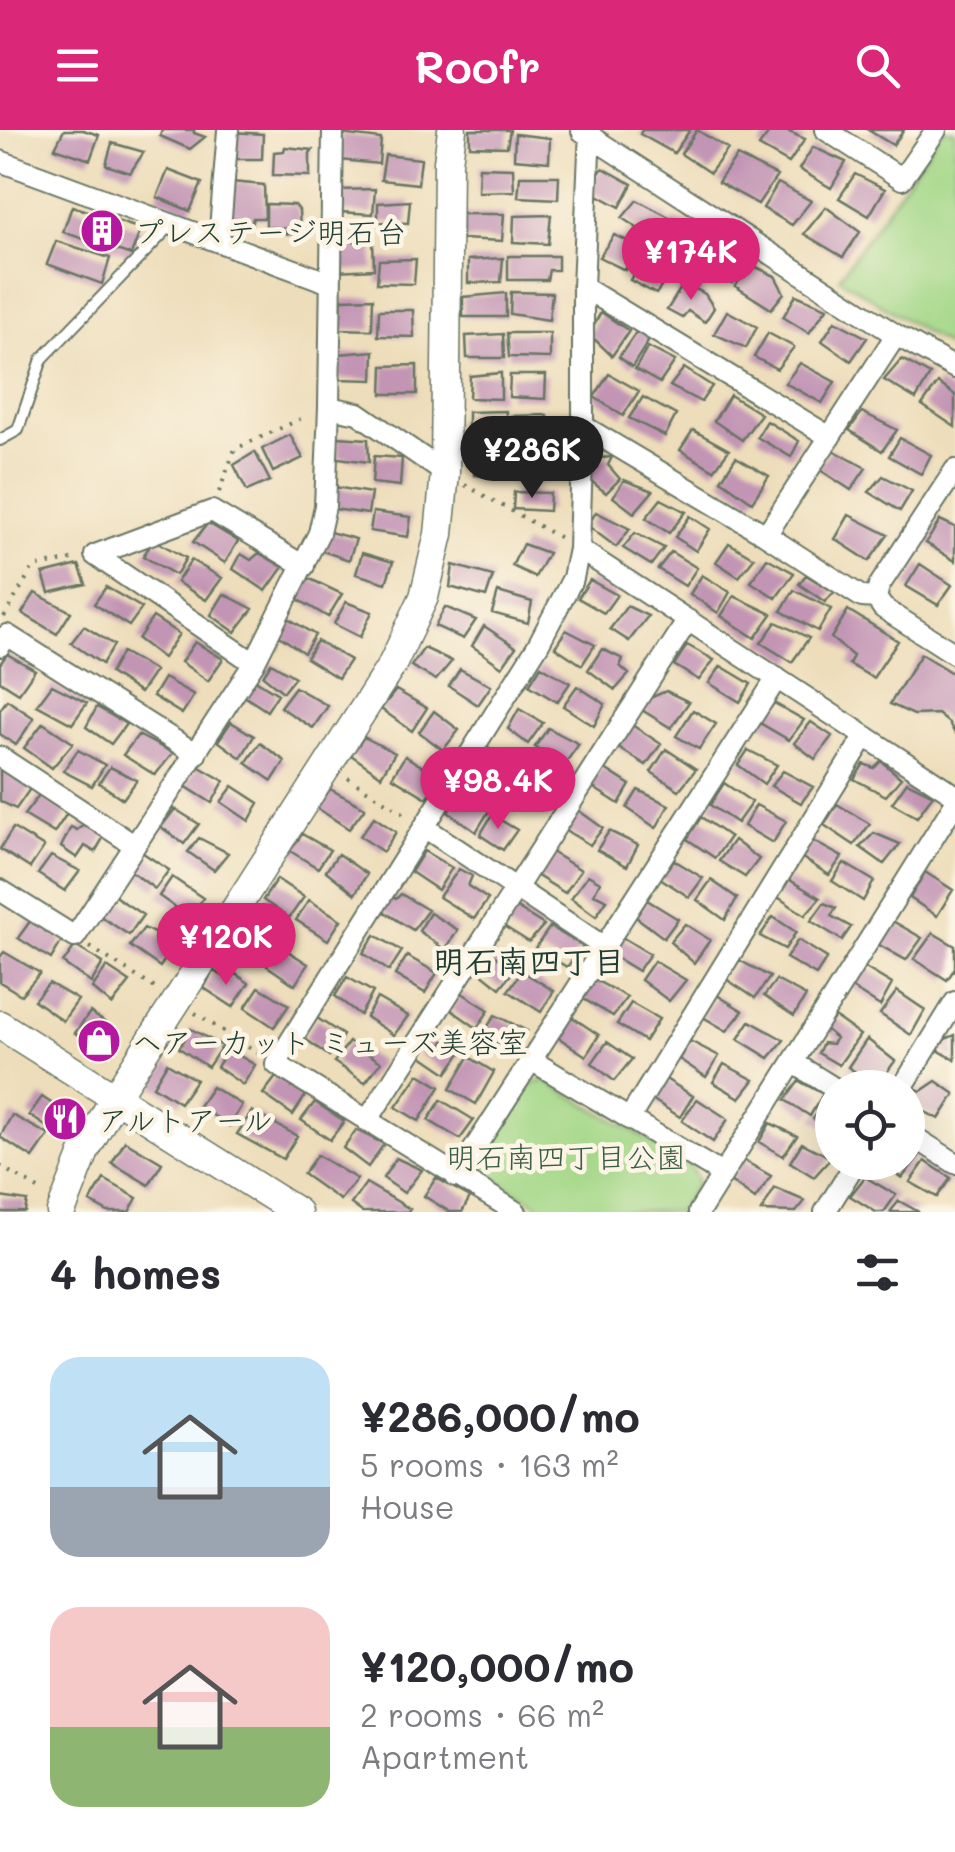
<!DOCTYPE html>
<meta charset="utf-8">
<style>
:root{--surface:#fff;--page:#f7f7f7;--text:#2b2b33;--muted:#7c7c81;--accent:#db2777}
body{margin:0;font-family:Mali,"Klee One",sans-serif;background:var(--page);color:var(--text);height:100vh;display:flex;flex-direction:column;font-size:38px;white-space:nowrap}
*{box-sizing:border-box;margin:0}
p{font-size:32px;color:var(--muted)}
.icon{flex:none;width:55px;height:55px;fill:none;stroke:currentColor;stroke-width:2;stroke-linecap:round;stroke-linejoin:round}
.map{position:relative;height:1082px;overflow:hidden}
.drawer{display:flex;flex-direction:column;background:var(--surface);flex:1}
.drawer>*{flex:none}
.tools{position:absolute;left:815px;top:940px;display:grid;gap:20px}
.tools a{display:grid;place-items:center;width:110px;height:110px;border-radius:50%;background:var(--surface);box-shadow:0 10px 40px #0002;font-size:50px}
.price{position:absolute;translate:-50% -85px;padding:0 22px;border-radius:35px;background:var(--accent);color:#fff;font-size:32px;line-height:65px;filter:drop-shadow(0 2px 5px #0008)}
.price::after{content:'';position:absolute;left:50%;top:60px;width:30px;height:22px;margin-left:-15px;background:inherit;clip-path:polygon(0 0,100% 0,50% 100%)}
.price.current{background:#222;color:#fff}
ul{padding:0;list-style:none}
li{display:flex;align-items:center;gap:30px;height:250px;padding:0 50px}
li span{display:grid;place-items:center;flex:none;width:280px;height:200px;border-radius:30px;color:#555}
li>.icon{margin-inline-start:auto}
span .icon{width:120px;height:120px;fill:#fffc;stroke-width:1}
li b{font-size:42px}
h2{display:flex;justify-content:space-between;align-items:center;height:120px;padding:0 50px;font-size:42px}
header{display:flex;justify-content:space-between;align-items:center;height:130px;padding:0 50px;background:var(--accent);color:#fff;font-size:45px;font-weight:600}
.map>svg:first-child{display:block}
.green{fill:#a3d787;stroke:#618a5e;stroke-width:2.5}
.building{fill:#c395b5}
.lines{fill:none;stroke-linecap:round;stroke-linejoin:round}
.service-casing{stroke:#677563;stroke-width:14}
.minor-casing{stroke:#677563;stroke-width:24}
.tertiary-casing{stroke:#677563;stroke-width:31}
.path{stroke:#677563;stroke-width:4;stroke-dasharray:2.5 8;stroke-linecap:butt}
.service{stroke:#fff;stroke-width:10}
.minor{stroke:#fff;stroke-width:20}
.tertiary{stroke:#fff;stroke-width:28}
.labels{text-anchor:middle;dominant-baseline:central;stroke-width:9;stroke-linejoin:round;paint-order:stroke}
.poi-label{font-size:30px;fill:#1f3d34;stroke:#fcf5e5;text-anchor:start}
.park-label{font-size:30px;fill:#395c45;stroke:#fcf5e5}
.neighbourhood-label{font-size:32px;font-weight:bold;fill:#1f3d34;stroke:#fcf5e5}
</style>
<header><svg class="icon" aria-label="menu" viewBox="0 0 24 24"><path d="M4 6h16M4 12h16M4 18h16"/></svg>Roofr<svg class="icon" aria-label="search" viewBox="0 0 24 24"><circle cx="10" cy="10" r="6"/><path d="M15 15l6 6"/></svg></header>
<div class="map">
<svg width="955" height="1082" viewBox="0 0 955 1082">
<rect width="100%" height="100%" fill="#fcf5e5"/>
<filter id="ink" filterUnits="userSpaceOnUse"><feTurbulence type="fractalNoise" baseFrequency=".01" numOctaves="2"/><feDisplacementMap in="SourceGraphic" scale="20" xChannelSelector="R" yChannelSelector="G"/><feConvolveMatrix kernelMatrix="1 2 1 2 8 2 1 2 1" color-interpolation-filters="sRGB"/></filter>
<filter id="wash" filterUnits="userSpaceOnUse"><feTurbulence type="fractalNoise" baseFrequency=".0048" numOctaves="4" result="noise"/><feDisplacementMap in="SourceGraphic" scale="40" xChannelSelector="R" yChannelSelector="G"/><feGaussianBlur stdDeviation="2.25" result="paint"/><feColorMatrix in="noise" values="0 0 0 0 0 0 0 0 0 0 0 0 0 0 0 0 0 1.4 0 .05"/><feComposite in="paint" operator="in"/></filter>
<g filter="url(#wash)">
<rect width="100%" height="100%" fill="#edddba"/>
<path class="green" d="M942 0H955V221L839 148Z
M544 950 689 1033 698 1052 679 1082H551L482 1042 481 1027 524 958Z"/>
<g id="blocks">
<path class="building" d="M64 0H83L99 5 90 30 55 18Z
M162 0H194V3L205 7 190 19 160 6Z
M470 0H510L507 17 470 16Z
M642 0H690L674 23 640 4Z
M697 0 728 19 710 43 681 24Z
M771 0H785L805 9 789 33 759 16Z
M868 0H904L893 15Z
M231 2 263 4 262 29H230Z
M341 4 381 9 379 34 339 30Z
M515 4 550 8 549 32 514 29Z
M112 13 144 22 130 43 106 35Z
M285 17 313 20 310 23V46L273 45 274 22 284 21Z
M813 17 846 32 831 58 799 39Z
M385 25 421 29 418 54 381 50Z
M737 26 777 46 758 74 718 52Z
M479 37 513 38 514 61 478 62Z
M603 38 632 54 620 77 594 63 593 51Z
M168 40 202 53 190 81 157 67Z
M855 44 885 59 869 86 839 68Z
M520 46H559L558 69 518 67Z
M231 52 264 55 265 88H253L251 95H237L228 90Z
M778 53 811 71 792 95 763 78Z
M375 59 373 84 339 82V60Z
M637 70 669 87 655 110 622 88Z
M410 71 408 93 378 92V73Z
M266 74 295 75 299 80 300 99 304 104H288L281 101 283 98 266 97Z
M72 76 141 99 131 125 63 102Z
M826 77 860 102 843 127 804 104Z
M462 84H504L502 111 462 109Z
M551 85 548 114 513 112 514 86Z
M674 90 704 106 693 127 660 110Z
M614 105 639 116 625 140 599 127Z
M373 110 374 139 336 141 338 112Z
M56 111 110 128 102 154 47 134Z
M721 116 749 129 732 153 698 134 704 119Z
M508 126H558V140H549L547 150H508Z
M643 127 673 140 656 164 630 150Z
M503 128 501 152 468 153V130Z
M416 129 414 154 377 153 379 130Z
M752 135 775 146 784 163 771 179 735 156Z
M684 153 705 164 714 178 705 192 688 181 682 188 667 180Z
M511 162 552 163 549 190 510 184Z
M506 163V187H463V167Z
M796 165 827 178 809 203 783 187Z
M373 168 372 200 340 199 342 169Z
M379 180H413L414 207 378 206Z
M727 181 757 197 746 218 714 204Z
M601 182 629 201 612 226 589 204Z
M835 191 867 208 851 231 822 211Z
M639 198 651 207 632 237 619 227Z
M507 203H550V228L509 227Z
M768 203 794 217 777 239 754 227Z
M503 204 504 228H467L466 206Z
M648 217 675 231 660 253 635 239Z
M374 221 373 250 338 249 339 224Z
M902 229 930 245 916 269 884 250Z
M800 233 835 252 822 273 785 253Z
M417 235V264H382L383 236Z
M684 238 712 256 701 272 670 256Z
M501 243V269L469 268 470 246Z
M609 244 639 261 623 286 594 267Z
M510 245H546L545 269 509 267Z
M938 253 955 265V297L922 275Z
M730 265 761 284 742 310 714 291Z
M643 267 676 285 665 306 629 288Z
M506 281V306L468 307V282Z
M862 282 897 300 882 321 849 300Z
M547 285 548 311 512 309 511 286Z
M767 291 799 311 791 327 757 307Z
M693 300 729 320 714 340 680 320Z
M290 305 303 328 273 342 262 319Z
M337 307 368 309 369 332 338 328Z
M900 308 931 325 921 344 889 326Z
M831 319 866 338 851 360 817 338Z
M507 321 506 348 474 345V322Z
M255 322 270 351 247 361 234 335Z
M552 322V350L514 349 515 324Z
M374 326 402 328 400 356 372 353Z
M612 327 608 335 620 349 606 363 585 346 590 329Z
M736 327 769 346 752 372 721 350Z
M883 346 912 361 900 381 869 362Z
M624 350 653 361 634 383 613 367Z
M335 357 371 363 368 384 334 379Z
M514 362 550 363 549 381 513 379Z
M661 369 686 382 669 403 646 388Z
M373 382 411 387 408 407 370 401Z
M596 382 630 399 616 417 588 396Z
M849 385 888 405 869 431 835 409Z
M690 386 710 399 696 421 675 407Z
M940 390 955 397V431L926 413Z
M208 393 238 411 225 433 193 412Z
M326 401 356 409 349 430 319 420Z
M635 403 664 418 651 435 623 418Z
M154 410 186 428 176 445 143 426Z
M729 413 754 428 739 447 716 432Z
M523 414 548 423 535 447 512 436Z
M671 422 697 438 685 456 658 439Z
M259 423 283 437 266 461 233 439 241 424 251 430Z
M362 423 393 432 386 453 356 444Z
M767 428 794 443 776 468 751 452Z
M191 430 222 448 206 470 177 452Z
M920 434 952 455 938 475 906 456Z
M79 435 86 454 49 463 43 444Z
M453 435 493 446 486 467 450 457Z
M702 445 730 462 718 483 690 464Z
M806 445 834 462 825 472 799 454Z
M308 448 342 464 328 487 296 468Z
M590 450 617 465 604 483 578 468Z
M106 457 142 478 129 496 94 474Z
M794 460 831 479 818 501 781 481Z
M498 462 532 472 528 493 492 483Z
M35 463 71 482 57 504 22 483Z
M224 464 253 479 235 502 211 485Z
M734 466 772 484 755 508 721 486Z
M346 472 372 482 360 507 334 494Z
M627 476 648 486 629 511 610 499Z
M445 477 476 490 463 509 435 496Z
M848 480 898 511 873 548 849 534 853 526 831 508Z
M153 487 179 504 163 528 138 509Z
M288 488 315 505 304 523 278 505Z
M776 492 809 508 792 532 761 513Z
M84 496 114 515 102 534 71 513Z
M484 496 516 517 502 537 472 516Z
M566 500 595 515 582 535 555 517Z
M317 511 350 530 338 548 306 528Z
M195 512 223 529 208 551 181 532Z
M687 515 714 530 699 550 674 535Z
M424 518 452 531 436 550 411 536Z
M602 519 623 529 620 536 629 544 615 560 588 540Z
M122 522 155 541 140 563 110 543Z
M7 524 35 540 19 563 0 551V534Z
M921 524 955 545V604L949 593 938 584 914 585 890 574Z
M271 533 295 547 283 562 263 546Z
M541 536 570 553 557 572 529 555Z
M721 536 751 554 740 572 709 553Z
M460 539 491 556 478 575 449 556Z
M164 548 194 565 182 584 153 566Z
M252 548 278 564 267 581 241 564Z
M52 555 87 573 72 594 37 575Z
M577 556 605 574 594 596 563 576Z
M295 557 328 576 313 598 280 577Z
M396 560 427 578 412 601 381 579Z
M666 561 689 572 671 598 642 580 650 568Z
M7 570 34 588 16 615 0 604V580Z
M774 573 804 590 789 610 760 593Z
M97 577 126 594 111 614 86 597Z
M519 579 543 593 528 614 508 599Z
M693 580 716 594 699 619 676 606Z
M434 581 459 600 443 620 419 602Z
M231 592 254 606 241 628 218 611Z
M811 592 832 606 815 629 794 613Z
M43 593 73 613 52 638 24 618Z
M632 595 661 614 646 635 617 617Z
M548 598 579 614 564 635 535 617Z
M138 605 173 623 155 645 123 625Z
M364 607 395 623 381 646 351 625Z
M260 613 285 631 272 651 246 633Z
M488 618 515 635 501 656 472 638Z
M666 619 696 639 679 660 651 642Z
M78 620 105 635 92 656 63 641Z
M748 620 777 635 764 654 738 635Z
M405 626 441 648 427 668 392 647Z
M881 631 901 648 886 666 854 649 864 634 874 638Z
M198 636 224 651 212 673 185 656Z
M110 637 137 650 123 669 99 653Z
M602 637 630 655 619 674 589 655Z
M0 638 32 656 16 679 0 671Z
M521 639 549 657 536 679 507 659Z
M783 641 813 657 801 673 771 656Z
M907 652 933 665 917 687 892 673Z
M724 653 752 672 737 693 710 675Z
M233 656 259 673 249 691 221 672Z
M330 659 365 678 349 699 317 678Z
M638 660 669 675 656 698 627 678Z
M39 665 68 682 54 703 24 685Z
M461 665 489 681 476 702 448 682Z
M837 674 870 694 854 715 824 695Z
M756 675 786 691 773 713 744 696Z
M575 678 603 698 590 715 562 698Z
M175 679 199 694 184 714 161 697Z
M492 685 517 700 503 720 480 705Z
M374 687 396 702 383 722 360 706Z
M701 687 730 707 715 728 687 709Z
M85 694 106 703 95 722 85 716 77 728 61 717 71 697 77 700Z
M13 698 44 717 30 738 0 719Z
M609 701 638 715 627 736 597 720Z
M874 703 900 714 884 734 860 717Z
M302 704 330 720 318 738 290 721Z
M199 708 228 723 214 740 188 722Z
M734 710 759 729 745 747 719 731Z
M811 710 842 727 829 745 801 727Z
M140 721 169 740 155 759 128 739Z
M424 721 452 738 438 760 411 742Z
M551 722 581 740 565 763 536 745Z
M338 724 367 744 355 764 326 741Z
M51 726 80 741 65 761 38 744Z
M674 730 703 748 689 767 660 748Z
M844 733 874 751 863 771 832 751Z
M459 739 472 746 468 756 488 769 474 789 439 767Z
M925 742 953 760 937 786 910 768Z
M588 745 600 752 594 764 607 770 596 786 571 768Z
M172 747 203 768 190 788 159 766Z
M277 749 304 767 289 788 263 770Z
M788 749 820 768 805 785 776 766Z
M711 750 737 768 725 790 697 770Z
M401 764 428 780 413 800 380 779 388 765 396 769Z
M113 765 143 785 129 805 97 784Z
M309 770 341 790 328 810 296 790Z
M647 770 678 789 664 808 636 787Z
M824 773 836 778 831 786 851 797 842 810 811 791Z
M515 777 544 795 529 812 502 795Z
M430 783 458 800 445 820 419 801Z
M773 787 796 802 785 819 760 806Z
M889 789 922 808 906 830 874 812Z
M31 790 63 809 51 829 18 808Z
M685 794 710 810 694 833 670 812Z
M244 796 275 815 259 832 232 814Z
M550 797 583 816 567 837 535 818Z
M144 798 175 814 160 837 130 816Z
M933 803 955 816V838L947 850 914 829Z
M375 805 402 821 389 841 363 823Z
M620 806 650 824 638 841 608 823Z
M798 810 827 828 816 845 786 828Z
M75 816 103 833 91 853 63 833Z
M280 816 308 834 295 855 267 836Z
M487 821 515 839 500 858 476 839Z
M4 822 40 843 21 865 0 852V827Z
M407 826 437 843 425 863 395 845Z
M739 830 770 847 755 868 726 849Z
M654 831 686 850 669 871 641 850Z
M862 836 892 854 880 876 849 856Z
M107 837 130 852 112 875 92 858Z
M213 841 230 849 236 844 249 853 233 877 204 858Z
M522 841 554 861 541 882 508 861Z
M347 847 373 862 360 885 335 866Z
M595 850 627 867 613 886 582 868Z
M776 850 806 866 794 886 764 866Z
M49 853 78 870 63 891 34 870Z
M259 857 289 875 274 897 245 878Z
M897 861 925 880 911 905 880 884Z
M462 863 489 880 477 898 450 879Z
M717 865 743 881 727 901 703 887Z
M377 868 408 886 394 905 366 887Z
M631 873 659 889 645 911 617 894Z
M90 882 113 898 107 906 116 913 107 926 75 903Z
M495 885 527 901 511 922 483 904Z
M572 887 599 905 586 926 556 906Z
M835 887 860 905 839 935 818 923 823 913 832 914 836 908 825 899Z
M317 888 343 905 329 926 304 908Z
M750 891 784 910 769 928 738 909Z
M191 899 222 916 208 937 179 918Z
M955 905V930L938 920 945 909Z
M867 909 895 931 877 956 848 937Z
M427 911 440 918 444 911 463 920 447 943 419 924Z
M690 911 719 926 706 947 679 929Z
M349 912 381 932 365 953 334 932Z
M607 912 632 929 614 951 592 933Z
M228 919 255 935 243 955 217 937Z
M469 927 494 942 476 974 450 959Z
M167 933 196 950 180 973 153 956Z
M724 934 754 950 740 968 713 952Z
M419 944 440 957 419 991 396 977Z
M276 947 306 965 293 985 263 964Z
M664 948 693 966 680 987 650 968Z
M799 951 823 964 810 986 785 970Z
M936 951 955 964 939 989 908 973 911 956 921 961Z
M212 957 242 975 229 996 199 976Z
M42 967 57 977 75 976 76 988 63 1008 29 985Z
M697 969 728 989 713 1012 682 991Z
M441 970 474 990 460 1009 428 990Z
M828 970 832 972V1001L813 989Z
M315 972 344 991 330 1010 301 990Z
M252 981 297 1006 283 1029 237 1004Z
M12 985 49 1005 33 1028 0 1007Z
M770 993 797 1006 783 1026 759 1012Z
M356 1000 384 1014 368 1037 343 1018Z
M125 1011 162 1033 149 1055 112 1033Z
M802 1013 831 1028 814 1047 790 1032Z
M908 1018 919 1026 902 1048 878 1032H908Z
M317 1025 357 1049 340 1070 303 1044Z
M396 1028 422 1040 404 1063 383 1048Z
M743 1030 771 1046 755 1069 730 1051Z
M925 1031 951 1048 937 1067 910 1052Z
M865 1047 896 1065 884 1082H876L850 1066Z
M436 1048 470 1067 462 1082H450L424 1066Z
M104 1049 137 1068 129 1082H108L90 1072Z
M366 1053 410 1079 408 1082H362L351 1074Z
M775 1058 805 1071 796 1082 761 1081Z
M0 1067 27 1071 25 1082H0Z
M899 1071 919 1082H890Z"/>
</g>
</g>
<g filter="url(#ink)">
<use href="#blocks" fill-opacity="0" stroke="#677563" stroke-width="2.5"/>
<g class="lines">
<defs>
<path id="service" d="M0 310 18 300 42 229 171 95"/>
<path id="minor" d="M826 0 902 49 936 0
M582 1 896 205 955 238
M0 31 330 153
M219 112 228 0
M583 157 830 307
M329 277 358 283 445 343
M583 296 766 405 862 467 876 468
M955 340 879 456 876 468 883 478 955 524
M766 405 896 205
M579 419 955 665
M0 516 7 505 196 624
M254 533 95 425 212 381 304 436
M0 627 134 715
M424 697 604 817
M0 760 75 807 254 533 319 403 325 376 329 277 333 0
M531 930 722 1044
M794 933 834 958
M902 958 955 872
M629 989 865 606
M367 991 688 490
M908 1003 955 1033
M456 1047 777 548
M516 1082 276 934 538 515 573 448 579 419 583 296V157L590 0
M699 1082 955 673
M825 1082 856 1032"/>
<path id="tertiary" d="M0 895 297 1082
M61 1082 85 1021 115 967 392 535 424 467 439 404 445 343 448 32 452 0"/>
</defs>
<use href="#service" class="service-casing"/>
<use href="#minor" class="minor-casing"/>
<use href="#tertiary" class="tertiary-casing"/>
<path class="path" d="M465 355 562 409
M219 362 235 319 307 286
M4 487 33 437 75 429
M348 648 408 686
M90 817 158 860
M195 883 259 924
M0 1036 43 1062"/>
<use href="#service" class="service"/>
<use href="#minor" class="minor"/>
<use href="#tertiary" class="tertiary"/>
</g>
</g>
<defs>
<symbol id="building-disc" viewBox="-11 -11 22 22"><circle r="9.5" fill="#b5179e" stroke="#fcf5e5"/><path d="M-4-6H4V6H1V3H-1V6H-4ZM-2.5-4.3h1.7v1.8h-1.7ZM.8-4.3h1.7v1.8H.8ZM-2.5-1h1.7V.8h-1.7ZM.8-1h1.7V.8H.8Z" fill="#fff"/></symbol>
<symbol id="shop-disc" viewBox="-11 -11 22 22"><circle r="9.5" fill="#b5179e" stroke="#fcf5e5"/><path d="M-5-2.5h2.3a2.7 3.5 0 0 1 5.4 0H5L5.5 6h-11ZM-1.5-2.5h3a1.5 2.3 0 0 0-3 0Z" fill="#fff"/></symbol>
<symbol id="restaurant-disc" viewBox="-11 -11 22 22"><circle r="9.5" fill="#b5179e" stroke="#fcf5e5"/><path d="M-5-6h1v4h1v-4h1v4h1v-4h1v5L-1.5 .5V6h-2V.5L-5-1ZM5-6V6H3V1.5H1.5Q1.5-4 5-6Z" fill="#fff"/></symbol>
</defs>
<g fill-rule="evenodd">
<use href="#building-disc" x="77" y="76" width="50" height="50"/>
<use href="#shop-disc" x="74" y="886" width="50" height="50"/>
<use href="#restaurant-disc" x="40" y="964" width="50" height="50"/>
</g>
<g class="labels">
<g class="poi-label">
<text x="134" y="101">プレステージ明石台</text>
<text x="132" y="911">ヘアーカット ミューズ美容室</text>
<text x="98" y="989">アルトアール</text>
</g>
<g class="park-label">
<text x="566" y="1026">明石南四丁目公園</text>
</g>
<g class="neighbourhood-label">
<text x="529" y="830">明石南四丁目</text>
</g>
</g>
</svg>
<div class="tools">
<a><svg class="icon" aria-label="locate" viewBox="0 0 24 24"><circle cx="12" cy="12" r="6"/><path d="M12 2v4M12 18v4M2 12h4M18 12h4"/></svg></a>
</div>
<b class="price" style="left:691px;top:173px">¥174K</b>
<b class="price current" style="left:532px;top:371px">¥286K</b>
<b class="price" style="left:498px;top:702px">¥98.4K</b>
<b class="price" style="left:226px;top:858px">¥120K</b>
</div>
<section class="drawer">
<h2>4 homes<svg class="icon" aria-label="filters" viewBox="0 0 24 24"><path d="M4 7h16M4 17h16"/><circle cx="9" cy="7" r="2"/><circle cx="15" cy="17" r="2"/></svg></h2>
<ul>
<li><span style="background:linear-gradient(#bfe0f5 65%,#9aa5b1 0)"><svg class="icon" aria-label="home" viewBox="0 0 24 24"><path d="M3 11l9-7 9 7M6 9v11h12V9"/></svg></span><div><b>¥286,000/mo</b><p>5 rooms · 163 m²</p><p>House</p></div></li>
<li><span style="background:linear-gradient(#f6c9c9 60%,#8fb573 0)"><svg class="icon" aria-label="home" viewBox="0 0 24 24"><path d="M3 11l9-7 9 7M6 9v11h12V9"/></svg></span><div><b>¥120,000/mo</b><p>2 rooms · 66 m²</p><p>Apartment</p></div></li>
</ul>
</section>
